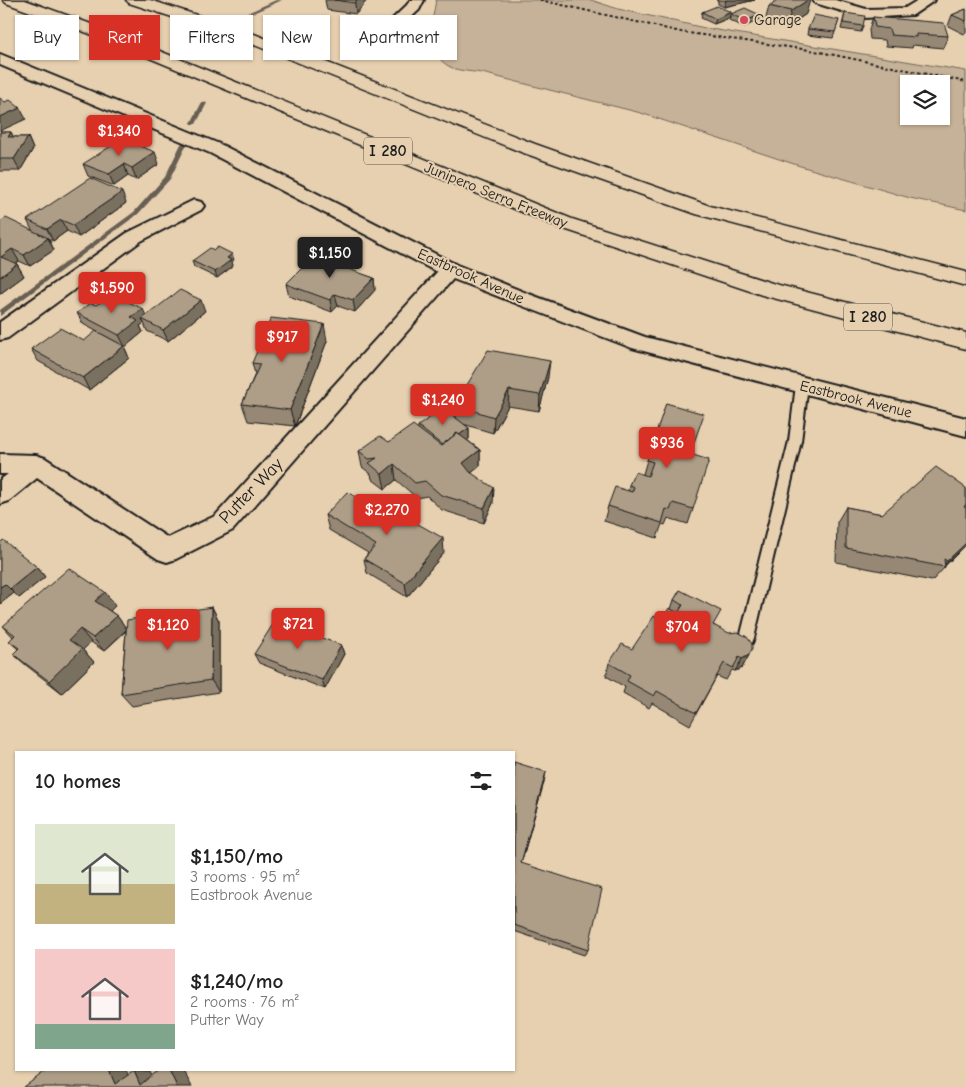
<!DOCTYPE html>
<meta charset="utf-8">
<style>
:root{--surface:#fff;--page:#f2f2f2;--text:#222;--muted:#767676;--accent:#d93025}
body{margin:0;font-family:"Comic Neue",sans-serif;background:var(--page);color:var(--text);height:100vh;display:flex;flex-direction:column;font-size:19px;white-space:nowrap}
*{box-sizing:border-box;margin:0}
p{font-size:16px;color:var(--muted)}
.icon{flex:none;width:28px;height:28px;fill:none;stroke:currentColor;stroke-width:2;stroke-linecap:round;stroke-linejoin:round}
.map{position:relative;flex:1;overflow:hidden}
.side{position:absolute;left:15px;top:751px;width:500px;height:320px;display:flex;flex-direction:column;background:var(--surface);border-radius:0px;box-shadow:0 1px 4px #0004}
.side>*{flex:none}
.guide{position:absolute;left:15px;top:15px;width:500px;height:45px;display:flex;gap:10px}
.fabs{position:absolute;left:900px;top:75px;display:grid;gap:10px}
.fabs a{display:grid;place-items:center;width:50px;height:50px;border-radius:0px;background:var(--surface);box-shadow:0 1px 4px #0004;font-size:25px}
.price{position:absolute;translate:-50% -42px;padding:0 11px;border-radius:5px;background:var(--accent);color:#fff;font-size:16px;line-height:32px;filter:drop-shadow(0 1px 2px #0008)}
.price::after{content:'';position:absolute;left:50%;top:30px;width:15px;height:11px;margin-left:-8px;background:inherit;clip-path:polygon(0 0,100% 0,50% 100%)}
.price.current{background:#222;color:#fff}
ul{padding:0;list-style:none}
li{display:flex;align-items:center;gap:15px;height:125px;padding:0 20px}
li span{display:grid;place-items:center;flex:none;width:140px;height:100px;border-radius:0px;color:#555}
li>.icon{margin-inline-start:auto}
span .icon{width:60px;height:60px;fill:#fffc;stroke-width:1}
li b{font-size:21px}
h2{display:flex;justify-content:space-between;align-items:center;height:60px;padding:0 20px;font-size:21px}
.chip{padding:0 18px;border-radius:0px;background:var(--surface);box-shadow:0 1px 4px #0004;font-size:18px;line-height:45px}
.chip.current{background:var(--accent);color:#fff}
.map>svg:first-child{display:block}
.green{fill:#c6b298;stroke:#71675a;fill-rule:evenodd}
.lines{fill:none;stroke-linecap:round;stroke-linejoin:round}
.stream{fill:#675f53;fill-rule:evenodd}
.service-casing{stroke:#1c1c1c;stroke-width:4}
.minor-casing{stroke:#1c1c1c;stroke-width:4}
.motorway-casing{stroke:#1c1c1c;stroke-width:3}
.path{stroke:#1c1c1c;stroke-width:2;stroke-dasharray:3 2.5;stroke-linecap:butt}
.service{fill:#e7d0b0;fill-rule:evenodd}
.minor{fill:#e7d0b0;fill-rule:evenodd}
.motorway{fill:#e7d0b0;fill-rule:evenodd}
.wall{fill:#968874;stroke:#1c1c1c}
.shaded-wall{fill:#7a6f5e;stroke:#1c1c1c}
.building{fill:#ae9e87;stroke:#1c1c1c}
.poi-dot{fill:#d1495b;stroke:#e7d0b0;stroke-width:2}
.labels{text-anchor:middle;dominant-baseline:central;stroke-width:4;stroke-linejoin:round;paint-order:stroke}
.far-poi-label{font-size:15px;fill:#1c1c1c;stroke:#e7d0b0;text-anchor:start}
.far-street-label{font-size:15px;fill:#1c1c1c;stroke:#e7d0b0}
.shield{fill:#e7d0b0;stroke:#595248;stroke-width:1}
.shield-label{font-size:16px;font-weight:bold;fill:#1c1c1c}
.street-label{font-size:18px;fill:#1c1c1c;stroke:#e7d0b0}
</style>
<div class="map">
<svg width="966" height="1087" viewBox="0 0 966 1087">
<rect width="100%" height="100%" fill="#e7d0b0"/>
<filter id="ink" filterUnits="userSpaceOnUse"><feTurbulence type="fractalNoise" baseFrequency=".02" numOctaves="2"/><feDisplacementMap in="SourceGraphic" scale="10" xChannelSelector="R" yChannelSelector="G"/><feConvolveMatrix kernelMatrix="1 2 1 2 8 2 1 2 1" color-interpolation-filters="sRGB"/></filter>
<g filter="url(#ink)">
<path class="green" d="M436 0H591L618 9 705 28 966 71V210L910 198 797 165 641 113 482 73C451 69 448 71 428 45ZM909 84H941V116H909Z"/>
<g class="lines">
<path class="stream" d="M276 0H282L249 15 245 14Z
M202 102 207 103 196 124H192L191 123Z
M184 142 187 144 170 179 138 214 0 316V310L134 212 165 177 181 144Z"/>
<defs>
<path id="service" d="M802 381 808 385 801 441 754 638 752 643 747 645 742 643 740 638 789 441 796 385Z"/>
<path id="minor" d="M410 0H424L419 10 389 38H379L376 35 379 32 407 5Z
M813 0H835L866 9 905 8 918 0H935L913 15 865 18 815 3Z
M0 54 222 145 457 265 529 294 645 337 966 418V436L632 348 453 279 233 530 176 559 167 562 158 559 37 478 9 501 0 504V480L8 474H0V454L36 455 45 458 168 538 215 516 437 272 210 153 0 65Z
M194 200 201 202 204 206 201 210 141 241 8 338 0 340V322L127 233Z"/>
<path id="motorway" d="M3 0H25L113 32 572 219 775 284 966 333V349L762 295 558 227 101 38 6 3Z
M126 0H150L249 32 535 144 710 206 966 272V286L696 214 521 152 237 38 129 3Z"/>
</defs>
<use href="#service" class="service-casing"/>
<use href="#minor" class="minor-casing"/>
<use href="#motorway" class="motorway-casing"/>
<path class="path" d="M540 0 681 32 810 50 966 82"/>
<use href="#service" class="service"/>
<use href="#minor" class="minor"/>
<use href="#motorway" class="motorway"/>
</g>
<path class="wall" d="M325 0H367L356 14 327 10Z
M716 0H755L724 7 718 4V1Z
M769 6 806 14 787 27 765 22Z
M966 9V33L964 34 948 26 952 15Z
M702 12H731L729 18 714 24 701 18Z
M845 13 863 26 861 32 841 29Z
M731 14 759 20 744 27 729 20Z
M873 17 948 36 943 48 913 45 912 48 886 46 885 40 870 39 869 29Z
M839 20 833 38 807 35 808 29Z
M0 132H11L13 137H28L33 149 20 171H0Z
M83 164H159L136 180 128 176 114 186 88 176Z
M126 203 79 237 67 231 53 241 49 239 54 250 30 266 19 261 15 263 17 264 24 276 1 293H0V222L32 230 27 220Z
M214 250 234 260 232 262 233 266 217 278 194 267 192 261Z
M350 270 374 278 375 290 355 312 338 306 332 312 289 296 286 284Z
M96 305 146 316 205 311 168 341 147 331 144 323 140 326 143 332 125 347 124 346 129 358 89 390 38 361 31 349 84 341 118 343 83 324 77 313Z
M327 341 295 426 248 421 242 404 255 374 252 363Z
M548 377 539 411 508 406 493 433 463 424 469 428V439L467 440 480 450V466L471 473 493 503 484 523 442 510 427 496 417 498 396 480 385 489 372 479 371 474 362 467 359 451 389 442 418 429V426L456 418 455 405Z
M690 454 693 509 688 524 668 518 665 525 662 524 657 538 604 521 608 506 628 491 629 485 643 474 647 460Z
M966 488V545L945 566V567L932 581 836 562 837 522 846 507 882 514Z
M325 515 444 553 407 597 367 573 364 559 368 553 329 530Z
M0 543 37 567 45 577 19 598 14 593 0 604Z
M680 590 714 625 749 655 742 668 735 671 732 670 726 680 717 676 690 725 652 703 649 708 623 693 625 687 606 676 609 663 632 649 662 620 671 609 674 600Z
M115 606 110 611 117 616 126 628 212 607 219 621V692L132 706 121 694 126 631 104 651 91 642 83 650 94 662 62 693 27 666 13 654 18 649 9 641 13 637 3 626Z
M341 645 344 654 325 689 259 663 254 654Z
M514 762 544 782 521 863 588 950 584 955 514 931Z"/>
<path class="shaded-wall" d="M357 0H367L356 14 355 3Z
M726 0H755L724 7Z
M808 0H810L806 14 787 27 791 11Z
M731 12 729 18 714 24 716 19Z
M760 15 759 20 744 27 745 21Z
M20 108 26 119 0 131V117Z
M11 132 17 144 8 137Z
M28 137 33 149 20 171 14 159Z
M155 152 159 164 136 180 132 168Z
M124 164 128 176 114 186 109 174Z
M122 192 126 203 79 237 73 225Z
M61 220 67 231 53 241 47 229Z
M48 238 54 250 30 266 24 255Z
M12 249 19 261 8 268 1 257Z
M232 254 234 260 232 262 233 266 217 278 215 272 227 258Z
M17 264 24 276 1 293 0 292V277Z
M374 278 375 290 355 312 353 300Z
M335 294 338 306 332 312 330 300Z
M201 300 205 311 168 341 163 330Z
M143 309 148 320 142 319 144 323 140 326 143 332 125 347 119 335 131 317Z
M324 324 327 341 295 426 290 410Z
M124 346 129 358 89 390 83 378Z
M550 361 548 377 539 411 540 395Z
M509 390 508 406 493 433 494 417Z
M469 428V439L444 457 443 446Z
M480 450V466L464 479 463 463Z
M394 464 396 480 385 489 382 474Z
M494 488 493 503 484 523V508Z
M443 538 444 553 407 597 405 583Z
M966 543V545L944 566H942Z
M37 567 45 577 19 598 10 589Z
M5 584 14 593 0 604V587Z
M105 592 115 606 106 615 95 601Z
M212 607 219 621V692L211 680Z
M117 616 127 629 104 651 93 638Z
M80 629 91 642 83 650 94 662 62 693 49 681 69 640Z
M341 645 344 654 325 689 322 680Z
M749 655 742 668 735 671 742 659Z
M546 772 544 782 519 871 521 863Z
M109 1070H126L133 1085 115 1084Z
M169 1070H183L192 1087H177Z
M134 1071 150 1072 157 1086 140 1085Z"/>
<path class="building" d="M334 0H357L355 3Z
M777 0H808L791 11 769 6Z
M717 6 731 12 716 19 702 12Z
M745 8 760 15 745 21 731 14Z
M966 9V21L952 15Z
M845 13 865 16 863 26 843 23Z
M814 15 839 20 835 32 808 29Z
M873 17 944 23 948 36 916 34V37L891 35 889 29 875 27Z
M0 98 5 102 10 100 20 108 0 117Z
M0 132H11L8 137H28L14 159H0Z
M122 139 155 152 132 168 124 164 109 174 83 164Z
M90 178 122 192 73 225 61 220 47 229 27 220Z
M6 218 48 238 24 255 12 249 1 257 17 264 0 277V222Z
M218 247 232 254 227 258 231 260 215 272 192 261 210 248 214 250Z
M317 253 350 265 346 268 374 278 353 300 335 294 330 300 286 284Z
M180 290 201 300 163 330 142 319Z
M117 296 143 309 131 317 138 321 119 335 77 313 91 303 96 305 108 297 112 300Z
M271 318 324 324 290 410 242 404 260 364 252 363Z
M60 328 84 341 96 331 124 346 83 378 31 349Z
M488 350 550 361 540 395 509 390 494 417 455 405Z
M666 403 704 414 690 454 709 460 693 509 673 503 670 510 666 509 662 523 608 506 615 487 632 492 634 487 629 485 635 472 648 476 653 462 647 460Z
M443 408 469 428 459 435 457 433 442 445 418 426Z
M413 425 441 446 457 433 480 450 463 463 470 472 494 488 484 508 441 495 425 481 415 483 394 464 382 474 369 463 377 458 369 459 359 451 380 436 389 442Z
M936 467 966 488V504L964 507 966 508V543L947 561 944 559 945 567 846 548V507L882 514Z
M347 492 381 511 386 506 443 538 405 583 364 559 376 545 325 515Z
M3 540 37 567 10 589 5 584 0 587V543Z
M69 568 105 592 95 601 117 616 93 638 80 629 69 640 82 649 49 681 13 654 19 648 9 641 15 635 3 626Z
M680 590 721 611 713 625 729 633 738 632 747 637 752 644V649L749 655 742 659 739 657 733 668 724 663 696 713 657 691 654 696 627 681 630 675 609 663 622 644 632 649 654 616 662 620 669 608 678 613 683 605 674 600Z
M212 607 211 680 121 694 127 620Z
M275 621 341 645 322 680 254 654Z
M514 762 546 772 521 863 602 889 588 950 514 925Z
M47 1070H109L115 1084 134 1071 140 1085 159 1070H169L177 1087H24Z"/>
</g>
<circle class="poi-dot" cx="744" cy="20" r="5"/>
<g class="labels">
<g class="far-poi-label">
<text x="754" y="20">Garage</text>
</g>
<g class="far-street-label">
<text transform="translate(496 195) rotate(22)">Junipero Serra Freeway</text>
<text transform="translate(471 276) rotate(24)">Eastbrook Avenue</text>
<text transform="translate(856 399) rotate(14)">Eastbrook Avenue</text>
</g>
<g class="shield">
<rect x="364" y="137.5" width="48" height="27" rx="4"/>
<rect x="844" y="303.5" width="48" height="27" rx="4"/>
</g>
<g class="shield-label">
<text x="388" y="151">I 280</text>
<text x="868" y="317">I 280</text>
</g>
<g class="street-label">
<text transform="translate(251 491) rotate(-46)">Putter Way</text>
</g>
</g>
</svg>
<div class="fabs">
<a><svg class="icon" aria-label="layers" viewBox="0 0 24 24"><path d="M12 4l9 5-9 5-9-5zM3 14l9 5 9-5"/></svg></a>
</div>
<b class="price" style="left:119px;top:157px">$1,340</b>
<b class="price current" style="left:330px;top:279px">$1,150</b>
<b class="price" style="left:112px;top:314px">$1,590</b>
<b class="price" style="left:282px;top:363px">$917</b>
<b class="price" style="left:443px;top:426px">$1,240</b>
<b class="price" style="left:667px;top:469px">$936</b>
<b class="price" style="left:387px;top:536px">$2,270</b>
<b class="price" style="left:298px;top:650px">$721</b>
<b class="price" style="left:168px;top:651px">$1,120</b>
<b class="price" style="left:682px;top:653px">$704</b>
<div class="guide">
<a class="chip">Buy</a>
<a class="chip current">Rent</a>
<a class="chip">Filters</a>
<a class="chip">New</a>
<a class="chip">Apartment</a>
</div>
<section class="side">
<h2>10 homes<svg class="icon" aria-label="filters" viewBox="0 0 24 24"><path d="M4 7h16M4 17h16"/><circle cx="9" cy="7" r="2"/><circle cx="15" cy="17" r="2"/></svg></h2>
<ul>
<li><span style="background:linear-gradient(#dfe7d0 60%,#c2b280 0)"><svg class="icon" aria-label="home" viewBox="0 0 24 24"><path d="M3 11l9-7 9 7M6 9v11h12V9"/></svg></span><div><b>$1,150/mo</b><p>3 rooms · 95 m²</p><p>Eastbrook Avenue</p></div></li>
<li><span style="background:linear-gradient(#f6c9c9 75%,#7fa58c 0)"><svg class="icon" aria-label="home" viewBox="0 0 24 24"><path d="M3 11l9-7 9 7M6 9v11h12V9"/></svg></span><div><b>$1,240/mo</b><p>2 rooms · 76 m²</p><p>Putter Way</p></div></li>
</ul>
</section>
</div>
